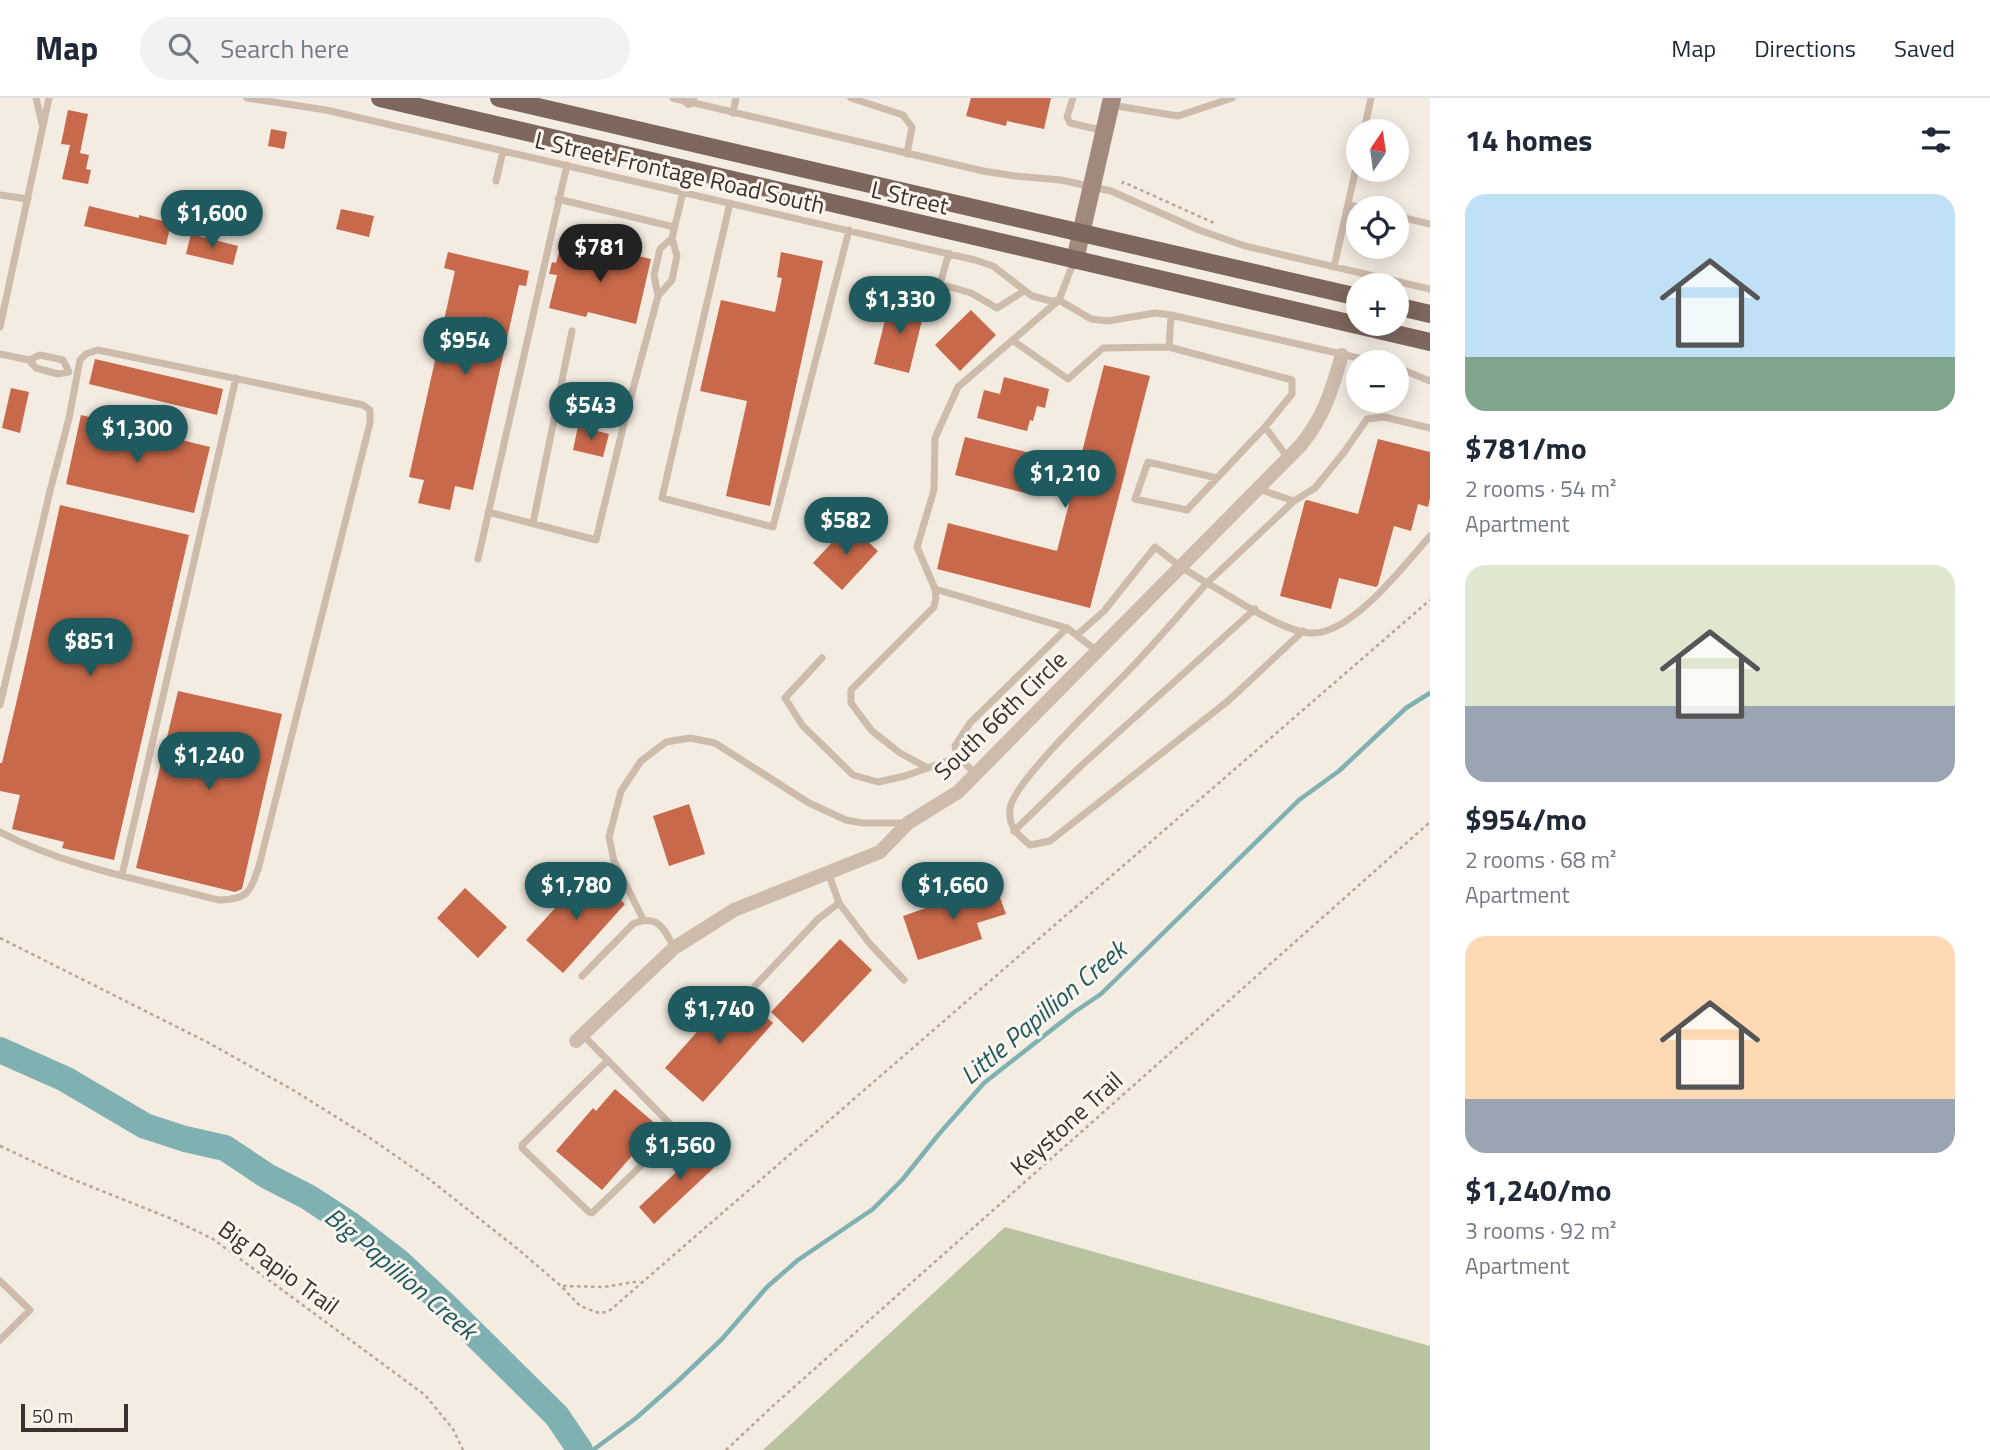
<!DOCTYPE html>
<meta charset="utf-8">
<style>
:root{--surface:#fff;--page:#f2f2f3;--text:#1f2937;--muted:#747a83;--line:#e0e1e3;--accent:#1f5a5e}
body{margin:0;font-family:"Titillium Web",sans-serif;background:var(--page);color:var(--text);height:100vh;display:flex;flex-direction:column;font-size:26px;white-space:nowrap}
*{box-sizing:border-box;margin:0}
p{font-size:23px;color:var(--muted)}
.icon{flex:none;width:38px;height:38px;fill:none;stroke:currentColor;stroke-width:2;stroke-linecap:round;stroke-linejoin:round}
.map{position:relative;flex:1;overflow:hidden}
.panel{display:flex;flex-direction:column;background:var(--surface);width:560px}
.panel>*{flex:none}
.needle{width:46px;rotate:13deg}
.fabs{position:absolute;left:1346px;top:21px;display:grid;gap:14px}
.fabs a{display:grid;place-items:center;width:63px;height:63px;border-radius:50%;background:var(--surface);box-shadow:0 4px 18px #0003;font-size:35px}
.scale{position:absolute;left:21px;bottom:18px;width:107px;box-sizing:border-box;padding-left:7px;border:4px solid #3b302b;border-top:0;font-size:19px;line-height:24px;white-space:nowrap;color:#3b302b;-webkit-text-stroke:5px #fbf5ee;paint-order:stroke}
.price{position:absolute;translate:-50% -60px;padding:0 16px;border-radius:24px;background:var(--accent);color:#fff;font-size:23px;line-height:46px;filter:drop-shadow(0 2px 4px #0008)}
.price::after{content:'';position:absolute;left:50%;top:42px;width:21px;height:16px;margin-left:-10px;background:inherit;clip-path:polygon(0 0,100% 0,50% 100%)}
.price.on{background:#222;color:#fff}
ul{padding:0;list-style:none}
li{display:grid;align-content:center;gap:14px;height:371px;padding:0 35px}
li span{display:grid;place-items:center;height:217px;border-radius:21px;color:#555}
li>.icon{margin-inline-start:auto}
span .icon{width:126px;height:126px;fill:#fffc;stroke-width:1}
li b{font-size:30px}
h2{display:flex;justify-content:space-between;align-items:center;height:84px;padding:0 35px;font-size:30px}
header{display:flex;align-items:center;gap:42px;box-sizing:border-box;height:98px;padding:0 35px;background:var(--surface);border-bottom:2px solid var(--line)}
header strong{font-size:33px}
nav{display:flex;gap:38px;margin-inline-start:auto;font-size:24px}
.search{width:490px;height:63px;background:var(--page);display:flex;align-items:center;gap:18px;box-sizing:border-box;padding:0 24px;border-radius:38px;color:var(--muted);font-size:26px}
main{display:flex;flex:1;min-height:0}
.map>svg:first-child{display:block}
.green{fill:#b8c4a0}
.lines{fill:none;stroke-linecap:round;stroke-linejoin:round}
.stream{stroke:#7fb0b2;stroke-width:4.5}
.river{stroke:#7fb0b2;stroke-width:26}
.building{fill:#c8694b}
.path{stroke:#b9a596;stroke-width:2.5;stroke-dasharray:3.5 3.5;stroke-linecap:butt}
.lane{stroke:#cdbbac;stroke-width:7}
.street{stroke:#cdbbac;stroke-width:14}
.secondary{stroke:#a18a7d;stroke-width:18}
.primary{stroke:#7d675c;stroke-width:18}
.labels{text-anchor:middle;dominant-baseline:central;stroke-width:6;stroke-linejoin:round;paint-order:stroke}
.street-label{font-size:24px;fill:#3b302b;stroke:#fbf5ee}
.water-label{font-size:26px;font-style:italic;fill:#1f5a5e;stroke:#fbf5ee}
</style>
<header>
<strong>Map</strong>
<div class="search"><svg class="icon" aria-label="search" viewBox="0 0 24 24"><circle cx="10" cy="10" r="6"/><path d="M15 15l6 6"/></svg>Search here</div>
<nav><a>Map</a><a>Directions</a><a>Saved</a></nav>
</header>
<main>
<div class="map">
<svg width="1430" height="1352" viewBox="0 0 1430 1352">
<rect width="100%" height="100%" fill="#f4ebe1"/>
<path class="green" d="M1005 1129 1430 1248V1352H763Z"/>
<g class="lines">
<path class="stream" d="M593 1352 635 1321 678 1283 722 1241 767 1189 798 1162 873 1111 902 1082 939 1036 984 985 1073 915 1101 896 1299 702 1339 673 1406 610 1430 595"/>
<path class="river" d="M0 952 65 981 145 1028 185 1041 225 1050 267 1078 308 1099 351 1127 399 1164 446 1208 557 1318 580 1352"/>
</g>
<path class="building" d="M971 0H1051L1044 31 1007 23 1006 28 966 18Z
M68 12 88 16 80 55 89 57 86 71 91 72 88 86 62 81 70 47 61 46Z
M271 31 287 34 284 51 268 48Z
M89 108 139 120V117L171 125 166 147 84 128Z
M341 111 374 118 369 139 336 131Z
M191 136 238 148 233 167 186 156Z
M600 149 651 161 636 226 588 214 586 219 549 210 557 177 549 176 552 164 556 165 560 151 597 160Z
M448 154 529 173 526 188 519 187 473 392 455 388 450 412 418 405 424 382 409 379 455 173 444 170Z
M781 154 823 163 770 408 726 398 747 303 700 293 721 202 775 214 782 180 777 179Z
M890 202 925 210 909 275 874 266Z
M971 212 996 237 960 273 935 247Z
M95 261 223 291 217 317 89 286Z
M1104 267 1150 278 1090 510 937 471 948 425 1057 453Z
M1004 279 1049 291 1045 310 1037 308 1033 323 1030 322 1027 333 977 320 984 292 1000 296Z
M11 290 29 294 20 335 2 330Z
M81 317 210 349 194 415 66 386Z
M578 328 609 336 603 359 573 352Z
M965 339 1039 357 1029 396 955 377Z
M1378 341 1430 354V400L1428 409 1418 406 1411 433 1394 428 1378 487 1376 489 1339 480 1331 511 1280 498 1305 403 1307 402 1358 416Z
M60 407 189 437 114 762 62 750 64 744 12 731 20 697 0 693V665H2L23 576Z
M849 426 878 453 842 492 813 465Z
M178 593 282 616 242 791 235 794 136 770Z
M689 706 705 756 669 768 653 718Z
M589 773 625 806 563 875 526 842Z
M995 786 1006 816 977 825 982 841 918 862 903 818Z
M465 790 507 829 478 860 437 820Z
M840 841 872 872 803 945 771 914Z
M735 891 773 925 703 1004 665 970Z
M615 991 658 1028 602 1092 556 1053 593 1010 596 1013Z
M697 1042 719 1065 654 1126 639 1109 686 1065 680 1058Z"/>
<g class="lines">
<path class="path" d="M1122 86 1123 84 1214 125
M0 840 207 944 293 992 370 1040 429 1081 519 1152 561 1188 580 1208 599 1215 608 1214 1430 502
M0 1048 62 1077 172 1121 213 1141 425 1297 453 1331 463 1352
M563 1188 604 1189 640 1183
M726 1352 775 1306 1430 724"/>
<path class="lane" d="M36 0 42 26
M247 0 326 12 975 162 993 168 1032 198 1051 203 1059 202 1091 221 1108 223 1155 215 1171 217 1376 264
M673 0 983 73 1015 78 1061 82 1111 93 1199 132 1245 148 1430 191
M851 0 903 17 912 29 907 56
M1073 0 1067 19 1070 25 1105 33
M1111 7 1178 18 1232 0
M733 15 736 0
M1364 33 1371 0
M496 83 503 53
M0 97 28 101
M558 101 674 129
M730 105 662 400 773 429 849 132
M1348 107 1364 110
M1396 118 1430 126
M949 155 940 186 971 195 997 210 1024 193
M1074 163 1059 202 958 289 935 340 934 392 917 449 935 491 1067 530 1097 553
M1334 169 1358 61
M658 198 654 177 660 151 672 140
M1171 217 1169 249 1292 282V296L1265 329 1288 360
M0 229 49 0
M1012 242 1068 281 1103 250 1169 249
M0 256 29 262 36 270 58 276 69 274 63 262 40 257 29 262
M1396 269 1430 283
M557 305 625 321
M1217 380 1148 364 1135 401 1187 412 1265 329
M1258 391 1294 403 1315 390 1345 353 1367 321 1384 319 1430 330
M488 414 596 442 625 321 658 198 672 182 677 158 672 140 683 94
M533 425 572 233
M478 461 567 67
M1303 533 1228 603 1050 743 1030 747C1018 737 1008 729 1010 711 1012 684 1109 594 1132 569 1158 542 1182 513 1207 485 1232 499 1286 536 1313 535 1353 535 1405 466 1430 438
M1077 537 1104 513 1155 449 1181 469 1207 485 1294 403
M822 560 785 600 802 627 853 677 878 684 905 678 958 659
M0 607 50 393 69 320 80 262 86 256 98 252 363 307 370 312V325L259 768C250 794 249 801 219 802 146 783 67 769 0 734
M928 670 900 655 872 633 851 605V592L934 509 936 500 935 491
M976 676 958 659 955 648 970 625 1067 530
M1014 733 1083 666 1255 511
M828 774 839 805 870 846 904 882
M122 777 236 280
M643 821 614 763 609 739 621 693 641 663 666 644 690 640 715 645 809 705 846 722 863 725H907
M582 878 633 826C657 815 665 831 674 850
M755 888 818 821 839 805
M583 937 677 1033 592 1115 589 1114 522 1050V1047L608 962
M0 1183 30 1212 0 1242"/>
<path class="street" d="M689 3 690 0
M576 943 674 850 734 812 880 754 908 725 958 694 1301 347C1325 317 1331 294 1342 257"/>
<path class="secondary" d="M1075 162 1112 0"/>
<path class="primary" d="M380 0 1430 244
M499 0 1358 199
M1396 208 1430 216"/>
</g>
<g class="labels">
<g class="street-label">
<text transform="translate(680 74) rotate(13)">L Street Frontage Road South</text>
<text transform="translate(910 99) rotate(13)">L Street</text>
<text transform="translate(1000 617) rotate(-44)">South 66th Circle</text>
<text transform="translate(1066 1025) rotate(-42)">Keystone Trail</text>
<text transform="translate(279 1169) rotate(36)">Big Papio Trail</text>
</g>
<g class="water-label">
<text transform="translate(1043 914) rotate(-40)">Little Papillion Creek</text>
<text transform="translate(401 1175) rotate(40)">Big Papillion Creek</text>
</g>
</g>
</svg>
<div class="fabs">
<a><svg class="needle" viewBox="-14 -14 28 28"><path d="M0-13l5 13h-10z" fill="#e53935"/><path d="M0 13l5-13h-10z" fill="#747a83"/></svg></a>
<a><svg class="icon" aria-label="locate" viewBox="0 0 24 24"><circle cx="12" cy="12" r="6"/><path d="M12 2v4M12 18v4M2 12h4M18 12h4"/></svg></a>
<a>+</a>
<a>−</a>
</div>
<div class="scale">50 m</div>
<b class="price" style="left:212px;top:152px">$1,600</b>
<b class="price on" style="left:600px;top:186px">$781</b>
<b class="price" style="left:900px;top:238px">$1,330</b>
<b class="price" style="left:465px;top:279px">$954</b>
<b class="price" style="left:591px;top:344px">$543</b>
<b class="price" style="left:137px;top:367px">$1,300</b>
<b class="price" style="left:1065px;top:412px">$1,210</b>
<b class="price" style="left:846px;top:459px">$582</b>
<b class="price" style="left:90px;top:580px">$851</b>
<b class="price" style="left:209px;top:694px">$1,240</b>
<b class="price" style="left:576px;top:824px">$1,780</b>
<b class="price" style="left:953px;top:824px">$1,660</b>
<b class="price" style="left:719px;top:948px">$1,740</b>
<b class="price" style="left:680px;top:1084px">$1,560</b>
</div>
<section class="panel">
<h2>14 homes<svg class="icon" aria-label="filters" viewBox="0 0 24 24"><path d="M4 7h16M4 17h16"/><circle cx="9" cy="7" r="2"/><circle cx="15" cy="17" r="2"/></svg></h2>
<ul>
<li><span style="background:linear-gradient(#bfe0f5 75%,#7fa58c 0)"><svg class="icon" aria-label="home" viewBox="0 0 24 24"><path d="M3 11l9-7 9 7M6 9v11h12V9"/></svg></span><div><b>$781/mo</b><p>2 rooms · 54 m²</p><p>Apartment</p></div></li>
<li><span style="background:linear-gradient(#dfe7d0 65%,#9aa5b1 0)"><svg class="icon" aria-label="home" viewBox="0 0 24 24"><path d="M3 11l9-7 9 7M6 9v11h12V9"/></svg></span><div><b>$954/mo</b><p>2 rooms · 68 m²</p><p>Apartment</p></div></li>
<li><span style="background:linear-gradient(#ffd9b3 75%,#9aa5b1 0)"><svg class="icon" aria-label="home" viewBox="0 0 24 24"><path d="M3 11l9-7 9 7M6 9v11h12V9"/></svg></span><div><b>$1,240/mo</b><p>3 rooms · 92 m²</p><p>Apartment</p></div></li>
</ul>
</section>
</main>
